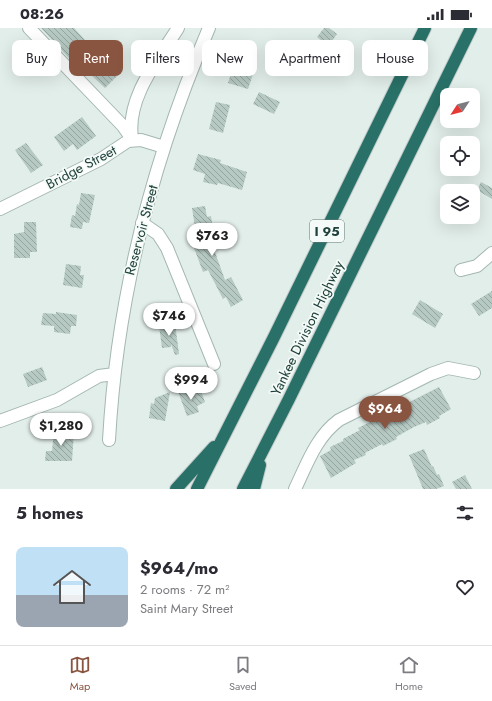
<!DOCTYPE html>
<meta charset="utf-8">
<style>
:root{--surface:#fff;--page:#f2f2f3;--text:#2b2b33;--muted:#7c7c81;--line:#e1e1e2;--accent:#8a5540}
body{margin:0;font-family:Jost,sans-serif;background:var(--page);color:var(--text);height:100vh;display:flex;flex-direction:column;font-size:15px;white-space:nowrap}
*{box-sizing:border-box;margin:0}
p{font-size:13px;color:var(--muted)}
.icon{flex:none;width:22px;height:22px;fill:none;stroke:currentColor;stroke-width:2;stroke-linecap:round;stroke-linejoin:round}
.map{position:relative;height:461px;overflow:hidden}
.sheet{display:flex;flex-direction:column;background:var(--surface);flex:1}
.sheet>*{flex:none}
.guide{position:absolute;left:12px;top:12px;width:468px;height:36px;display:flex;gap:8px}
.needle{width:26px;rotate:234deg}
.fabs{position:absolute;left:440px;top:60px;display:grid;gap:8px}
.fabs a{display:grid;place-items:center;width:40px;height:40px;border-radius:8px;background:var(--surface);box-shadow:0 4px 16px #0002;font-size:20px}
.price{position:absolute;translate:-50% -34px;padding:0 9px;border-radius:14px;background:#fff;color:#222;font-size:13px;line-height:26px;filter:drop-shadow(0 1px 2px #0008)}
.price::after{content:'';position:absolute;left:50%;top:24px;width:12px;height:9px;margin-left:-6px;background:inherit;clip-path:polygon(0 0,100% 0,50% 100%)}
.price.current{background:var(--accent);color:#fff}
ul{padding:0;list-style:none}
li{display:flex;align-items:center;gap:12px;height:100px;padding:0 16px}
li+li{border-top:1px solid var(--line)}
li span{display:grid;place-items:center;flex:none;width:112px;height:80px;border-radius:8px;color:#555}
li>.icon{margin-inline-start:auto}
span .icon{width:48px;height:48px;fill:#fffc;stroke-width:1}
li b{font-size:17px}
h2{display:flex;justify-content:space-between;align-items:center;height:48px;padding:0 16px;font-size:17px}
.pill{padding:0 14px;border-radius:8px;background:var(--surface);box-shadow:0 4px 16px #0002;font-size:14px;line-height:36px}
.pill.current{background:var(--accent);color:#fff}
.status{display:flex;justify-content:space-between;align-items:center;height:28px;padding:0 20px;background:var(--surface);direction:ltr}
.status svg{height:11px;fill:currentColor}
.menu{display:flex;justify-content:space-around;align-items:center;height:56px;border-top:1px solid var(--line);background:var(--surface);font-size:11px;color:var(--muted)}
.menu a{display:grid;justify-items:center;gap:2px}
.menu .current{color:var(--accent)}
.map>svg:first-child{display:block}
.building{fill:url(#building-back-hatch)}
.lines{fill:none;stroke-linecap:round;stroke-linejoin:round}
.minor-casing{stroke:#a4b7b2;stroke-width:14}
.highway-casing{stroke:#c1cac8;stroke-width:14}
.minor{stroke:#fff;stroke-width:12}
.highway{stroke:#297168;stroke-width:12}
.labels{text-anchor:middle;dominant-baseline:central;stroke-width:3.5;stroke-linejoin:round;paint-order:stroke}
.shield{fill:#f4faf7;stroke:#607873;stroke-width:1}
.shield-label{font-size:13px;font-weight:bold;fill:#20413b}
.street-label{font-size:14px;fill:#20413b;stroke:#f4faf7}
</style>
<div class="status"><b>08:26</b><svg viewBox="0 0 49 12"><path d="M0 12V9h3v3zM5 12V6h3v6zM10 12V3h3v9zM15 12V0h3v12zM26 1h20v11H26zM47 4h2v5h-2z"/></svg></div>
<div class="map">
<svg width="492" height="461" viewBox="0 0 492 461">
<defs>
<pattern id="building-back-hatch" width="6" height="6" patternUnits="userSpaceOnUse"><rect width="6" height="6" fill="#b7c9c3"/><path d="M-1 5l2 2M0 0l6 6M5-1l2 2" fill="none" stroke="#94a5a0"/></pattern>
</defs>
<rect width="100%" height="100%" fill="#e2eeea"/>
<path class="building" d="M41 0H74L86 13 69 30Z
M324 0H329L337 6 332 13 337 17 330 26 332 28 324 38 310 28 322 13 317 9Z
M104 29 120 45 105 60 89 45Z
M242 29 257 34 248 61 228 55 232 42 237 44Z
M259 64 280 74 274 86 253 76Z
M216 74 230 77 223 105 209 101Z
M82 89 96 108 77 122 73 116 64 123 54 109Z
M26 115 43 137 31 145 15 122Z
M198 126 221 132 220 135 247 144 242 162 218 155 217 157 203 154 205 146 193 142Z
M481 154 492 160V171L477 162Z
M81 165 95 167 89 195 83 194 82 201 70 199 72 187 75 188 77 176 79 177Z
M205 178 207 189 211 188 213 201 207 202 225 252 231 249 243 272 231 279 226 269 223 271 208 242 203 244 194 220 198 219 192 180Z
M24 194H36L37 224H30V230H14V206L24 204Z
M66 236 81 238 80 247H84L82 260 63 257Z
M492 263V280L479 288 471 276Z
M420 272 443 286 435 300 412 286Z
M56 284 77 287 76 298H71L70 306 54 304V298L41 297 43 285 56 286Z
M175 295 179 326 175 327 171 316V319L162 320 159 298Z
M42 339 47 352 28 359 23 346Z
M439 359 451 381 439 388 440 390 427 397 426 394 414 399 396 409 397 411 383 418 382 416 365 425 366 427 354 432 356 435 331 450 320 428 331 422 330 419 343 413V411L360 402 358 400Z
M177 361 196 365 201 363 205 374 197 378 199 384 187 388Z
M170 364 165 393 149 390 151 375 154 376 155 370Z
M54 403 74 404 72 433H45L46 423H52Z
M424 421 432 439 433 438 437 447 439 446 444 458 436 461H423L409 427Z
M465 447 472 461H456L452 454Z"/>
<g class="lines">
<defs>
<path id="minor" d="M29 0 123 98 132 111
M132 110C126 70 158 32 178 0
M0 181 101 131 128 113 141 112 164 119
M142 195 158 206 167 220 214 336
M461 242 477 238 492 225
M0 393 57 372 99 348 114 346
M109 412C117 268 152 133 209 0
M295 461C307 436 316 409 339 392L431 346 448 340 474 345"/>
<path id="highway" d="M176 461 214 419
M197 461 274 309 425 0
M243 461 289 371 471 0
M254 461 260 437"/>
</defs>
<use href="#minor" class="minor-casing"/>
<use href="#highway" class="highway-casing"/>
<use href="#minor" class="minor"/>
<use href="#highway" class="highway"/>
</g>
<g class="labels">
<rect class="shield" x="310" y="192" width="34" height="22" rx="3"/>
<g class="shield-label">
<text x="327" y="203">I 95</text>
</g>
<g class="street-label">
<text transform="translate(81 139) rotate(-28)">Bridge Street</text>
<text transform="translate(141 202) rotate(-75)">Reservoir Street</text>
<text transform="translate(307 300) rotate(-64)">Yankee Division Highway</text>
</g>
</g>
</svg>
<div class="fabs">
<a><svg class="needle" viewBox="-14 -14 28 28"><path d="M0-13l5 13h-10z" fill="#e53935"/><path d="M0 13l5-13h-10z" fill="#7c7c81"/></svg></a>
<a><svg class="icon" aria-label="locate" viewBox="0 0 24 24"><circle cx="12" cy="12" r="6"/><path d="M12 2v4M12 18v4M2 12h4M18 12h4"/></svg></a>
<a><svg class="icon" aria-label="layers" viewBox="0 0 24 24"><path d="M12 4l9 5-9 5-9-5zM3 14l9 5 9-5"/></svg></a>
</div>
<b class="price" style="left:212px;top:229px">$763</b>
<b class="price" style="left:169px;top:309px">$746</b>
<b class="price" style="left:191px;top:373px">$994</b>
<b class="price current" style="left:385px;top:402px">$964</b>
<b class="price" style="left:61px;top:419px">$1,280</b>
<div class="guide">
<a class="pill">Buy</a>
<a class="pill current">Rent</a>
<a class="pill">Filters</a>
<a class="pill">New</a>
<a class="pill">Apartment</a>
<a class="pill">House</a>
</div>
</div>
<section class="sheet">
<h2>5 homes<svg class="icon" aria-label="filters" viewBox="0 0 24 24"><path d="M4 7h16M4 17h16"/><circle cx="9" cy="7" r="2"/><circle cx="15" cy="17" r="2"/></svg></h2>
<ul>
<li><span style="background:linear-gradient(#bfe0f5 60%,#9aa5b1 0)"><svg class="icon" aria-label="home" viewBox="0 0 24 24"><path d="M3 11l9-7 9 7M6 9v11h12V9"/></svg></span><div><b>$964/mo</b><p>2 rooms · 72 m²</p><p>Saint Mary Street</p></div><svg class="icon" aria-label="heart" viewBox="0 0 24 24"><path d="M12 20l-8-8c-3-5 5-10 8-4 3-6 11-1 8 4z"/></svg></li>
</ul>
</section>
<nav class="menu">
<a class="current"><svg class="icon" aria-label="map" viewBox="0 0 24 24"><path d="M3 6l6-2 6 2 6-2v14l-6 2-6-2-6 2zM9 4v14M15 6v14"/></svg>Map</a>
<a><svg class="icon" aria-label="saved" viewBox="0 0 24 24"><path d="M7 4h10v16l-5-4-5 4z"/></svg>Saved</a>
<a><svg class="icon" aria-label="home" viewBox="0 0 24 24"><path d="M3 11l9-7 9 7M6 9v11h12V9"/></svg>Home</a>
</nav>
